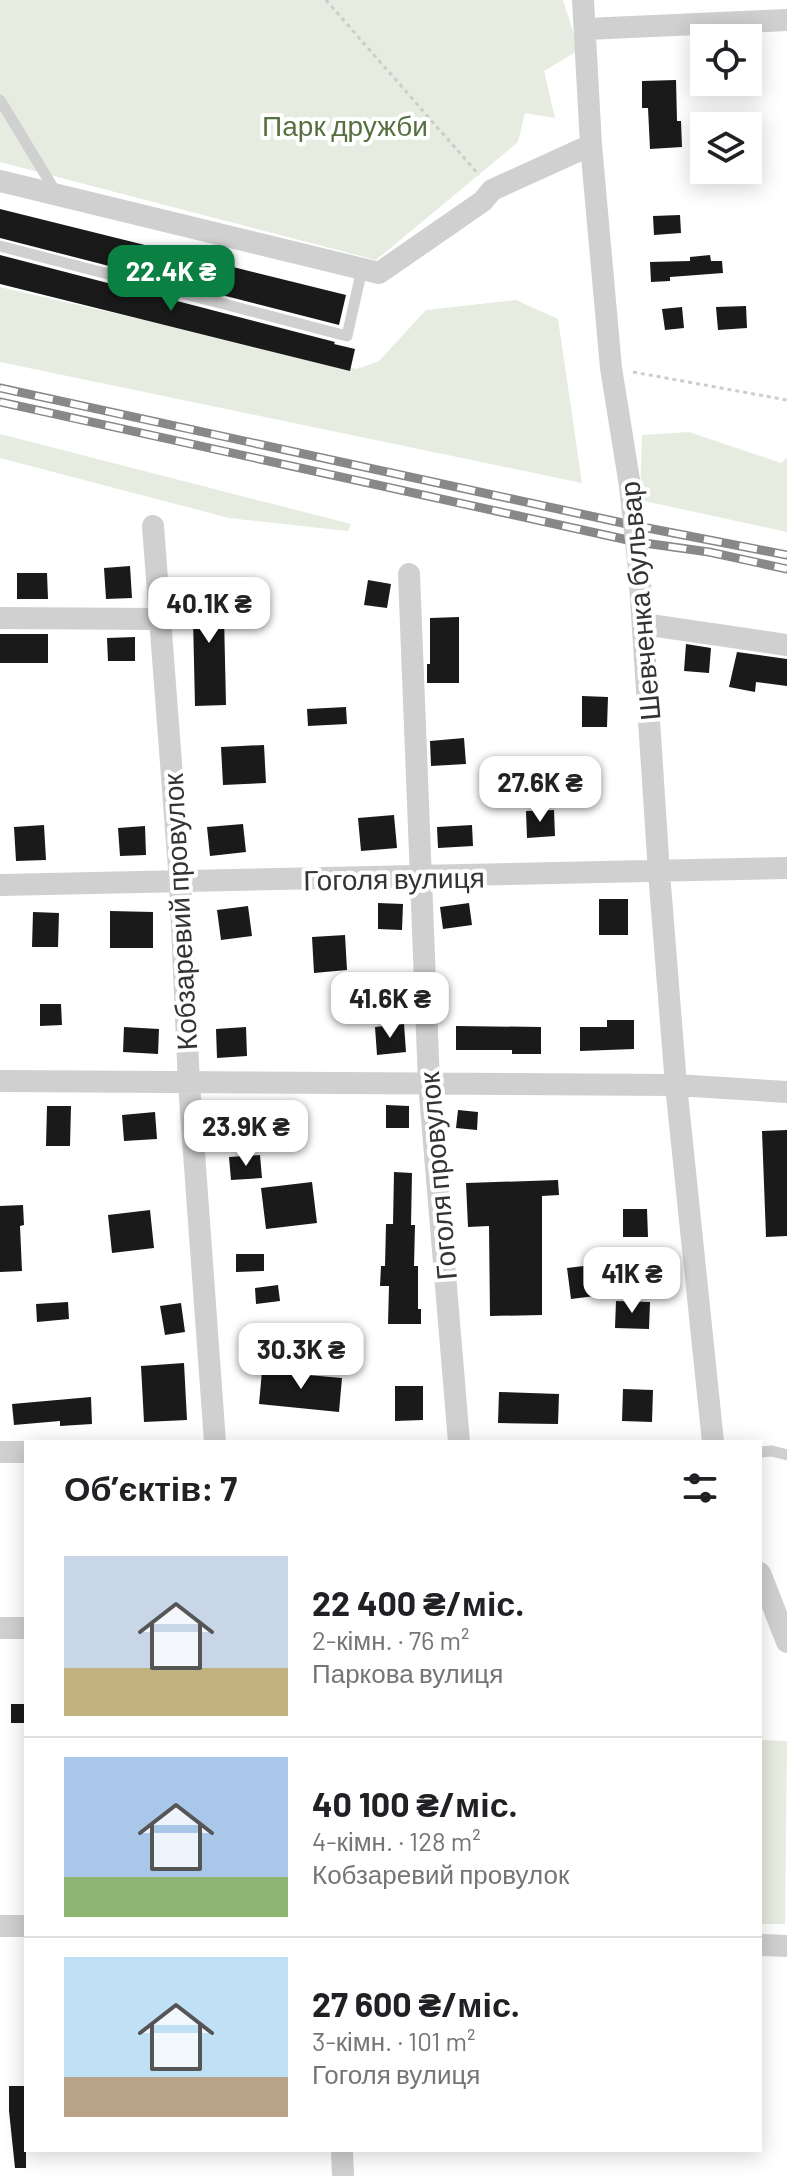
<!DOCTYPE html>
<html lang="uk">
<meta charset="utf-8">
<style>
:root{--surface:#fff;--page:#f2f2f2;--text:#202124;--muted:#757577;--line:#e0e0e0;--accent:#0b8043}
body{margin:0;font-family:Barlow,sans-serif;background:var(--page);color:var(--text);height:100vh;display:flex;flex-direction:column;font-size:30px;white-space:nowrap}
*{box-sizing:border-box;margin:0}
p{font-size:26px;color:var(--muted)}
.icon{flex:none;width:44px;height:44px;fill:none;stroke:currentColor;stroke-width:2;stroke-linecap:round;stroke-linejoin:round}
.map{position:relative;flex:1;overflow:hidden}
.sheet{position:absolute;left:24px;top:1440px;width:738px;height:712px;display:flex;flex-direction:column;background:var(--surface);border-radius:0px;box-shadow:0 4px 20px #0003}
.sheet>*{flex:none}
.buttons{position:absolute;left:690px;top:24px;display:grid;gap:16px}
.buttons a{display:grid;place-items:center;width:72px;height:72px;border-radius:0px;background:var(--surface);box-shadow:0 4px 20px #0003;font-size:40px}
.price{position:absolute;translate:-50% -68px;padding:0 18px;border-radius:16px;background:#fff;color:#222;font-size:26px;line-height:52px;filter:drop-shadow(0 2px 4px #0008)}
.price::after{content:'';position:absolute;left:50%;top:48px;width:24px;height:18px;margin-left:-12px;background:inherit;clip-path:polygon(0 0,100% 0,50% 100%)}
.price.current{background:var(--accent);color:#fff}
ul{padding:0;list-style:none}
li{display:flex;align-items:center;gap:24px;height:200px;padding:0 40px}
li+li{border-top:2px solid var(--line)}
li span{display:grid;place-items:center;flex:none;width:224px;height:160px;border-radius:0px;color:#555}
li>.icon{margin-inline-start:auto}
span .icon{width:96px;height:96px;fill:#fffc;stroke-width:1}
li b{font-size:34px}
h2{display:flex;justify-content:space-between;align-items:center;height:96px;padding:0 40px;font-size:34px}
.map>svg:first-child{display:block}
.green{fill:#e6ecdf}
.building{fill:#1a1a1a}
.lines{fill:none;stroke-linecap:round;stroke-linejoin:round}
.path{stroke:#cdcdcd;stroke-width:3;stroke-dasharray:4 4;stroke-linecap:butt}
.lane{stroke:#d0d0d0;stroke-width:11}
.street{stroke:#d0d0d0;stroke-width:22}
.rail-casing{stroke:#888;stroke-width:9}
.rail{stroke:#fff;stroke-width:6;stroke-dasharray:18;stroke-linecap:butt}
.street-bridge{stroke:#d0d0d0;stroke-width:22}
.labels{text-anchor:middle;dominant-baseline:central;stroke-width:8;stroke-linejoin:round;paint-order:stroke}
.park-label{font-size:28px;fill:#56703f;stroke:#fff}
.street-label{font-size:28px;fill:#333;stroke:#fff}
</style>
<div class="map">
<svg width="787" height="2176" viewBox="0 0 787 2176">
<rect width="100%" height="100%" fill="#fff"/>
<path class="green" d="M0 0H563L579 50 544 71 555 118 525 113 518 142 376 260 0 162Z
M0 287 357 369 379 361 426 310 516 300 558 319 582 483 0 362Z
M689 432 781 463 787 458V532L640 500 642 435Z
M0 434 351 524 348 531 229 518 0 458Z
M760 1740 787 1741 785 1924H760Z"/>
<path class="building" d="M676 80 677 121H681L682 147 650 149 648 108H642V81Z
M0 209 346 295 339 325 0 238Z
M680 215 681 233 654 235 653 216Z
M0 255 335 342 334 344 355 349 350 371 0 284Z
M710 255 711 261H722L723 273 670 277V281L651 282 650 262 690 261V257Z
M746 306 747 328 718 330 716 307Z
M682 307 684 328 665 330 662 309Z
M130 566 132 598 106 599 104 568Z
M17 573H47L48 599H17Z
M368 580 391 584 387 608 364 605Z
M227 590 228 616H224L226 705 195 706 193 618 187 619 186 593Z
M459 617V683H427V664H430V618Z
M0 634H48V663H0Z
M135 637V661H108L107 638Z
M686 644 711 648 709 673 684 671Z
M737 652 787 659V686L756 682 755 692 729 687Z
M582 696 608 697 607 727H582Z
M346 707 347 724 308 726 307 709Z
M464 738 466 764 431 766 430 741Z
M264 745 266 783 223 785 221 747Z
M554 810 555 836 527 838 526 811Z
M394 815 397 848 361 851 358 818Z
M243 824 246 852 210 856 207 827Z
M44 825 46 860 16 861 14 827Z
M472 825 473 846 438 848 437 827Z
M145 826 146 855 120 856 118 828Z
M599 899H628V935H599Z
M378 903 403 904 402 930 378 929Z
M469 903 472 925 443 929 440 907Z
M248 906 252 936 221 940 217 910Z
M110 911 153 912V948H110Z
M33 912 59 913 58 947H32Z
M345 935 347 970 314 973 312 937Z
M40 1004H61L62 1025 40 1026Z
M607 1020H634V1049L580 1051V1027H607Z
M404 1024 406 1052 377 1055 375 1027Z
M456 1026 541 1027V1054H512V1050H456Z
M124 1027 159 1029 158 1054 123 1052Z
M246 1027 247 1056 217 1058 216 1029Z
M386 1105 409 1106V1128H386Z
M47 1106H71L70 1146H46Z
M458 1110 478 1112 477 1130 456 1128Z
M155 1112 157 1139 124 1141 122 1115Z
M787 1130V1236L766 1237 762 1131Z
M260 1155 262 1178 231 1180 229 1157Z
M394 1172 412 1173 411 1225H415L414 1266H418V1309H421V1324H388L389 1286H380L381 1266H385L386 1224H393Z
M558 1180 559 1195 542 1196V1315L490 1316 489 1226 468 1227 466 1183Z
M312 1182 317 1223 266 1229 261 1188Z
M23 1205 24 1225 20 1226 22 1271 0 1272V1206Z
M623 1209H647L648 1237H623Z
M150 1210 154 1248 112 1253 108 1215Z
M236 1254H264V1271L236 1272Z
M592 1265 595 1296 571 1299 567 1268Z
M278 1285 280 1301 256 1304 255 1288Z
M616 1301 650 1302 649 1329 615 1328Z
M68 1302 69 1319 37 1322 36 1304Z
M181 1303 185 1332 165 1335 160 1306Z
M184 1363 187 1420 144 1422 141 1366Z
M262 1371 342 1378 339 1412 259 1404Z
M395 1386H423V1420L395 1421Z
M623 1389 653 1390 652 1422 622 1421Z
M499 1392 559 1394 558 1424 498 1423Z
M91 1397 92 1424 60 1426V1421L14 1425 12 1404Z
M11 1704H26V1723H11Z
M9 2086H26V2168H15L9 2111Z"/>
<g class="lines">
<path class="path" d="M326 0 479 175
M633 372 787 400"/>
<path class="lane" d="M0 100 57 194
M0 246 347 336 362 269
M760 1452 772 1451 787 1455"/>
<path class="street" d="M583 0 591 145 611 368 630 486
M586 29 787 20
M0 181 379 273 483 201 492 190 591 145
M153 526 180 882 189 1084 215 1442
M639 569 659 872 676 1085 713 1442
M409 574 429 1083 459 1442
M0 618 160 619
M643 624 787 645
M0 885 787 868
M0 1081 676 1085 787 1092
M0 1452H26
M760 1573 787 1642
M0 1628H26
M0 1926H26
M760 1945 787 1946
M342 2150 343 2176"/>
<defs>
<path id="rail" d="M0 388 632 525 787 555
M0 402 637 542 709 552 787 569"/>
</defs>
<use href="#rail" class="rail-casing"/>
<use href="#rail" class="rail"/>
<path class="street-bridge" d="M630 486 639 569"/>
</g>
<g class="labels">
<g class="park-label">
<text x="345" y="125">Парк дружби</text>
</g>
<g class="street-label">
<text transform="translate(639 601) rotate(-95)">Шевченка бульвар</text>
<text transform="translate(394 878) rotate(-1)">Гоголя вулиця</text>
<text transform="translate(179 912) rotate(-93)">Кобзаревий провулок</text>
<text transform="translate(437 1176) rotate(-95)">Гоголя провулок</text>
</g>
</g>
</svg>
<div class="buttons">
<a><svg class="icon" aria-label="locate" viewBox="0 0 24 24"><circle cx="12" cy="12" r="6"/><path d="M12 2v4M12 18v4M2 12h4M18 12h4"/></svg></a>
<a><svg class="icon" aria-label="layers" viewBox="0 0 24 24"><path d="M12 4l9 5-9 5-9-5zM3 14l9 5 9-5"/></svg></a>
</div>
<b class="price current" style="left:171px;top:313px">22.4K ₴</b>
<b class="price" style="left:209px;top:645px">40.1K ₴</b>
<b class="price" style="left:540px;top:824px">27.6K ₴</b>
<b class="price" style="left:390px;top:1040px">41.6K ₴</b>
<b class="price" style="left:246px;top:1168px">23.9K ₴</b>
<b class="price" style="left:632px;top:1315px">41K ₴</b>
<b class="price" style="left:301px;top:1391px">30.3K ₴</b>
<section class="sheet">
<h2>Об’єктів: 7<svg class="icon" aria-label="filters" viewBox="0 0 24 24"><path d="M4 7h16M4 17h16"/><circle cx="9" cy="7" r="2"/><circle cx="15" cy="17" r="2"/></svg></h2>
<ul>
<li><span style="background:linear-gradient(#c9d6e8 70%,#c2b280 0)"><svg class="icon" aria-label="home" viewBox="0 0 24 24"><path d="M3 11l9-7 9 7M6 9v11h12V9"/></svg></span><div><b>22 400 ₴/міс.</b><p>2-кімн. · 76 m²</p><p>Паркова вулиця</p></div></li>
<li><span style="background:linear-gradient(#a9c7e8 75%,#8fb573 0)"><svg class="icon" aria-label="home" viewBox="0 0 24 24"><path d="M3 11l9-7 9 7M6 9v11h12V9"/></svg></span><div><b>40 100 ₴/міс.</b><p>4-кімн. · 128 m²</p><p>Кобзаревий провулок</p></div></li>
<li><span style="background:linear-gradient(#bfe0f5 75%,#b9a48a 0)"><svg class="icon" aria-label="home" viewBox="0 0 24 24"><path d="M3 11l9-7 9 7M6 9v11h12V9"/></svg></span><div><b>27 600 ₴/міс.</b><p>3-кімн. · 101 m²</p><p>Гоголя вулиця</p></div></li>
</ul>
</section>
</div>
